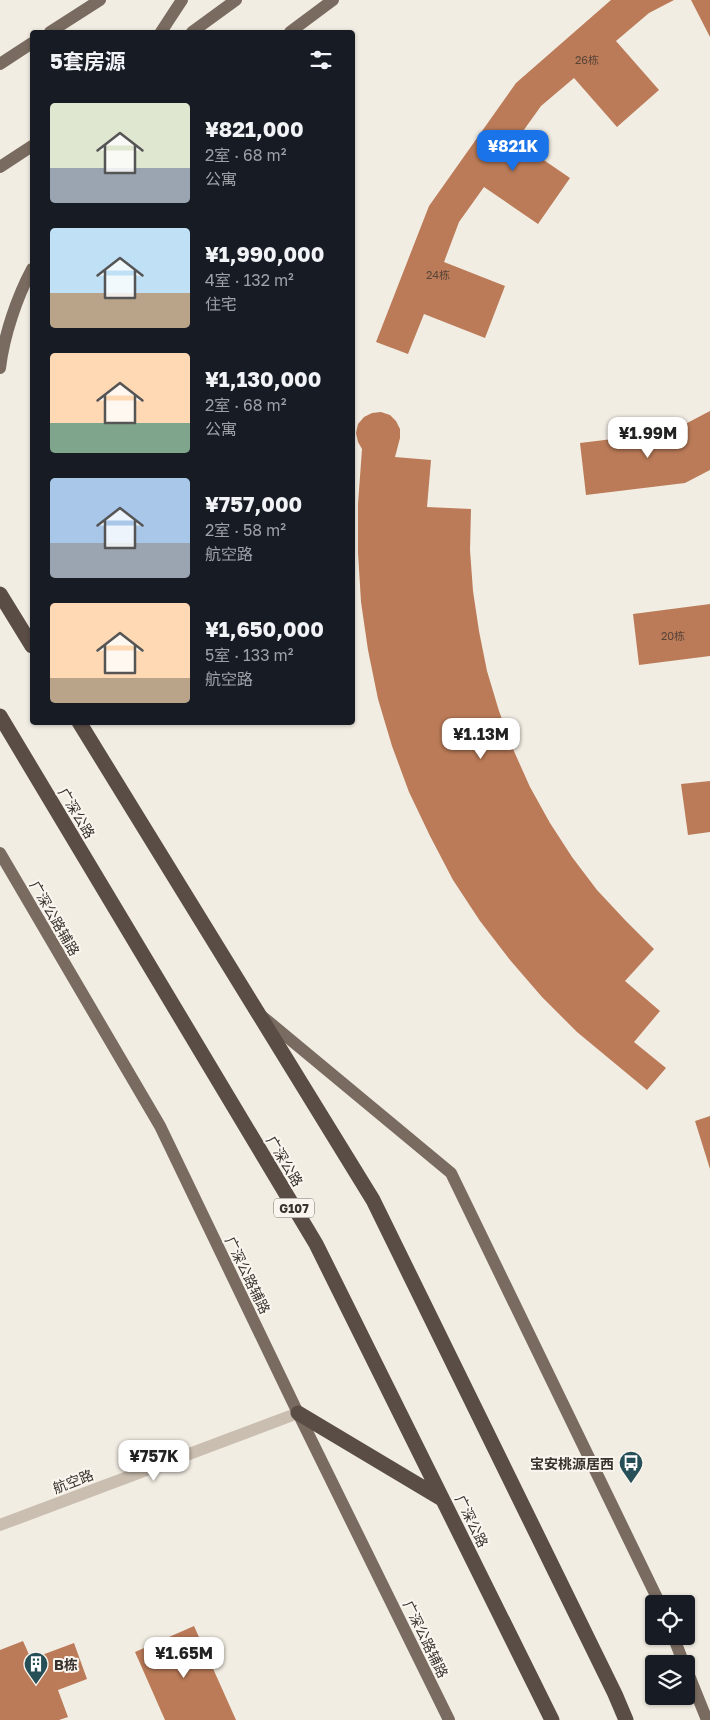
<!DOCTYPE html>
<html lang="zh">
<meta charset="utf-8">
<style>
:root{--surface:#171b24;--page:#242831;--text:#f1f3f6;--muted:#9ea1a6;--accent:#1a73e8}
body{margin:0;font-family:"Golos Text","Noto Sans SC",sans-serif;background:var(--page);color:var(--text);height:100vh;display:flex;flex-direction:column;font-size:19px;white-space:nowrap}
*{box-sizing:border-box;margin:0}
p{font-size:16px;color:var(--muted)}
.icon{flex:none;width:28px;height:28px;fill:none;stroke:currentColor;stroke-width:2;stroke-linecap:round;stroke-linejoin:round}
.map{position:relative;flex:1;overflow:hidden}
.details{position:absolute;left:30px;top:30px;width:325px;height:695px;display:flex;flex-direction:column;background:var(--surface);border-radius:5px;box-shadow:0 1px 4px #0004}
.details>*{flex:none}
.buttons{position:absolute;left:645px;top:1595px;display:grid;gap:10px}
.buttons a{display:grid;place-items:center;width:50px;height:50px;border-radius:5px;background:var(--surface);box-shadow:0 1px 4px #0004;font-size:25px}
.price{position:absolute;translate:-50% -42px;padding:0 11px;border-radius:10px;background:#fff;color:#222;font-size:16px;line-height:32px;filter:drop-shadow(0 1px 2px #0008)}
.price::after{content:'';position:absolute;left:50%;top:30px;width:15px;height:11px;margin-left:-8px;background:inherit;clip-path:polygon(0 0,100% 0,50% 100%)}
.price.active{background:var(--accent);color:#fff}
ul{padding:0;list-style:none}
li{display:flex;align-items:center;gap:15px;height:125px;padding:0 20px}
li span{display:grid;place-items:center;flex:none;width:140px;height:100px;border-radius:5px;color:#555}
li>.icon{margin-inline-start:auto}
span .icon{width:60px;height:60px;fill:#fffc;stroke-width:1}
li b{font-size:21px}
h2{display:flex;justify-content:space-between;align-items:center;height:60px;padding:0 20px;font-size:21px}
.map>svg:first-child{display:block}
.building{fill:#bb7b58}
.lines{fill:none;stroke-linecap:round;stroke-linejoin:round}
.minor{stroke:#c9beaf;stroke-width:12}
.major{stroke:#796b5f;stroke-width:12}
.highway{stroke:#594d45;stroke-width:15}
.labels{text-anchor:middle;dominant-baseline:central;stroke-width:4;stroke-linejoin:round;paint-order:stroke}
.number-label{font-size:11px;fill:#5a4438}
.shield{fill:#faf6ef;stroke:#736d67;stroke-width:1}
.shield-label{font-size:12px;font-weight:bold;fill:#39322d}
.street-label{font-size:14px;fill:#39322d;stroke:#faf6ef}
.poi-label{font-size:14px;font-weight:bold;fill:#39322d;stroke:#faf6ef;text-anchor:end}
</style>
<div class="map">
<svg width="710" height="1720" viewBox="0 0 710 1720">
<rect width="100%" height="100%" fill="#f2ede3"/>
<path class="building" d="M611 0H674L649 13 616 41 659 90 617 127 574 78 541 106 516 141 570 178 538 224 484 187 459 222 444 262 505 286 485 338 424 314 408 354 376 342 429 206 516 83Z
M691 0H710V37Z
M710 411V470L685 483 586 495 580 443 670 432Z
M381 412 390 415 396 421 400 429V438L395 457 431 460 427 507 471 509 470 550 473 591 479 631 487 671 499 711 513 749 530 787 550 823 572 857 597 890 625 920 654 949 625 981 660 1011 634 1042 666 1068 647 1090 577 1032 542 997 510 960 480 921 453 880 430 836 409 792 392 746 378 699 368 650 361 602 358 553V504L362 449 358 442 356 433 358 424 364 417 372 413Z
M710 604V656L639 665 633 614Z
M710 781V832L688 835 681 784Z
M710 1116V1169L695 1121Z
M194 1626 236 1720H165L135 1652Z
M23 1641 31 1659 74 1643 87 1679 58 1690 68 1717 59 1720H0V1650Z"/>
<g class="lines">
<path class="minor" d="M0 1525 298 1413"/>
<path class="major" d="M50 32 100 0
M161 32 182 0
M192 32 236 0
M290 32 333 0
M0 64 32 43
M0 167 32 146
M0 368C4 335 17 297 32 269
M0 853 160 1126 298 1413 449 1720
M263 1017 451 1173 660 1604
M673 1636 684 1664
M686 1668 707 1720"/>
<path class="highway" d="M0 594 32 646
M0 716 316 1244 552 1720
M79 722 373 1200 615 1694 626 1720
M298 1413 442 1499"/>
</g>
<defs>
<symbol id="bus-pin" viewBox="-11 -11 22 30"><path d="M0 17L-7.5 6A9.5 9.5 0 1 1 7.5 6Z" fill="#264f57" stroke="#faf6ef"/><path d="M-5-6H5V4H4V6H2V4H-2V6H-4V4H-5ZM-3.5-4V0h7V-4ZM-3.5 1.2v1.5H-2V1.2ZM2 1.2v1.5H3.5V1.2Z" fill="#fff"/></symbol>
<symbol id="building-pin" viewBox="-11 -11 22 30"><path d="M0 17L-7.5 6A9.5 9.5 0 1 1 7.5 6Z" fill="#264f57" stroke="#faf6ef"/><path d="M-4-6H4V6H1V3H-1V6H-4ZM-2.5-4.3h1.7v1.8h-1.7ZM.8-4.3h1.7v1.8H.8ZM-2.5-1h1.7V.8h-1.7ZM.8-1h1.7V.8H.8Z" fill="#fff"/></symbol>
</defs>
<g fill-rule="evenodd">
<use href="#bus-pin" x="617" y="1449" width="28" height="38"/>
<use href="#building-pin" x="22" y="1650" width="28" height="38"/>
</g>
<g class="labels">
<g class="number-label">
<text x="587" y="59">26栋</text>
<text x="438" y="274">24栋</text>
<text x="673" y="635">20栋</text>
</g>
<rect class="shield" x="274" y="1198.5" width="40" height="19" rx="4"/>
<g class="shield-label">
<text x="294" y="1208">G107</text>
</g>
<g class="street-label">
<text transform="translate(77 813) rotate(59)">广深公路</text>
<text transform="translate(55 918) rotate(60)">广深公路辅路</text>
<text transform="translate(285 1161) rotate(59)">广深公路</text>
<text transform="translate(248 1275) rotate(64)">广深公路辅路</text>
<text transform="translate(73 1481) rotate(-21)">航空路</text>
<text transform="translate(472 1521) rotate(64)">广深公路</text>
<text transform="translate(426 1639) rotate(64)">广深公路辅路</text>
</g>
<g class="poi-label">
<text x="614" y="1463">宝安桃源居西</text>
<text x="54" y="1664" text-anchor="start">B栋</text>
</g>
</g>
</svg>
<div class="buttons">
<a><svg class="icon" aria-label="locate" viewBox="0 0 24 24"><circle cx="12" cy="12" r="6"/><path d="M12 2v4M12 18v4M2 12h4M18 12h4"/></svg></a>
<a><svg class="icon" aria-label="layers" viewBox="0 0 24 24"><path d="M12 4l9 5-9 5-9-5zM3 14l9 5 9-5"/></svg></a>
</div>
<b class="price active" style="left:513px;top:172px">¥821K</b>
<b class="price" style="left:648px;top:459px">¥1.99M</b>
<b class="price" style="left:481px;top:760px">¥1.13M</b>
<b class="price" style="left:154px;top:1482px">¥757K</b>
<b class="price" style="left:184px;top:1679px">¥1.65M</b>
<section class="details">
<h2>5套房源<svg class="icon" aria-label="filters" viewBox="0 0 24 24"><path d="M4 7h16M4 17h16"/><circle cx="9" cy="7" r="2"/><circle cx="15" cy="17" r="2"/></svg></h2>
<ul>
<li><span style="background:linear-gradient(#dfe7d0 65%,#9aa5b1 0)"><svg class="icon" aria-label="home" viewBox="0 0 24 24"><path d="M3 11l9-7 9 7M6 9v11h12V9"/></svg></span><div><b>¥821,000</b><p>2室 · 68 m²</p><p>公寓</p></div></li>
<li><span style="background:linear-gradient(#bfe0f5 65%,#b9a48a 0)"><svg class="icon" aria-label="home" viewBox="0 0 24 24"><path d="M3 11l9-7 9 7M6 9v11h12V9"/></svg></span><div><b>¥1,990,000</b><p>4室 · 132 m²</p><p>住宅</p></div></li>
<li><span style="background:linear-gradient(#ffd9b3 70%,#7fa58c 0)"><svg class="icon" aria-label="home" viewBox="0 0 24 24"><path d="M3 11l9-7 9 7M6 9v11h12V9"/></svg></span><div><b>¥1,130,000</b><p>2室 · 68 m²</p><p>公寓</p></div></li>
<li><span style="background:linear-gradient(#a9c7e8 65%,#9aa5b1 0)"><svg class="icon" aria-label="home" viewBox="0 0 24 24"><path d="M3 11l9-7 9 7M6 9v11h12V9"/></svg></span><div><b>¥757,000</b><p>2室 · 58 m²</p><p>航空路</p></div></li>
<li><span style="background:linear-gradient(#ffd9b3 75%,#b9a48a 0)"><svg class="icon" aria-label="home" viewBox="0 0 24 24"><path d="M3 11l9-7 9 7M6 9v11h12V9"/></svg></span><div><b>¥1,650,000</b><p>5室 · 133 m²</p><p>航空路</p></div></li>
</ul>
</section>
</div>
